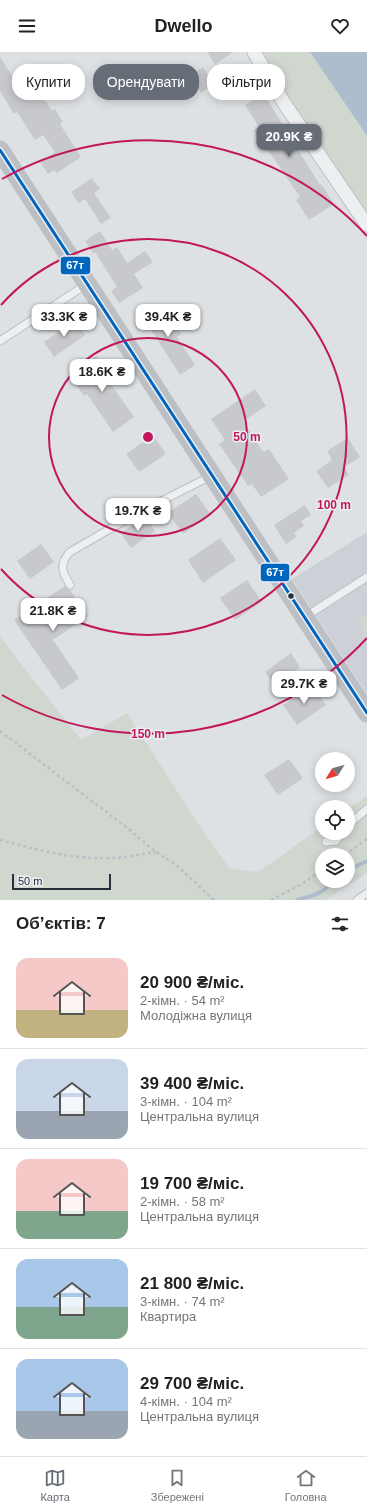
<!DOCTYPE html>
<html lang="uk">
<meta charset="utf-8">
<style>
:root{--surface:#fff;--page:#f2f2f2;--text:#222;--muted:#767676;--line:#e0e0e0;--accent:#676d76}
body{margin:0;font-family:Arial,sans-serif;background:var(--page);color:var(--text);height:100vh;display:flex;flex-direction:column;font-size:15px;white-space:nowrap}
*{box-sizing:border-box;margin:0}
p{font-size:13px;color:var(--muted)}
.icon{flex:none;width:22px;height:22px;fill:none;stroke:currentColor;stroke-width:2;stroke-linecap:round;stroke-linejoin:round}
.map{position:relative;height:848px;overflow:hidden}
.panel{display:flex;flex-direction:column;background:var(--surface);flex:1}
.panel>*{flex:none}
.top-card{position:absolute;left:12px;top:12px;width:343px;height:36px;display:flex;gap:8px}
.needle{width:26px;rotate:233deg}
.fabs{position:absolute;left:315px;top:700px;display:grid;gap:8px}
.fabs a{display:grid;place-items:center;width:40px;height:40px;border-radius:50%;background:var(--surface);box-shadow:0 2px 10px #0003;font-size:20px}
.scale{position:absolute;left:12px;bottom:10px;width:99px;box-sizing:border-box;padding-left:4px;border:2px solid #272e3b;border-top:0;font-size:11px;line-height:14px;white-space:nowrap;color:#272e3b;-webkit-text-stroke:3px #ebeff3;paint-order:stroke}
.price{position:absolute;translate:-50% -34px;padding:0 9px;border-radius:8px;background:#fff;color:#222;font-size:13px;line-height:26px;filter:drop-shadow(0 1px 2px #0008)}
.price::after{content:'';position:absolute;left:50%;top:24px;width:12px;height:9px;margin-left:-6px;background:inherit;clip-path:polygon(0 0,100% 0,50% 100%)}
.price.selected{background:var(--accent);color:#fff}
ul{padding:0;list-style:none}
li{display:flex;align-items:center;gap:12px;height:100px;padding:0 16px}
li+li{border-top:1px solid var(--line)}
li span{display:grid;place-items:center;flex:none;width:112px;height:80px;border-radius:12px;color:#555}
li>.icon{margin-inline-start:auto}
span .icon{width:48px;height:48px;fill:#fffc;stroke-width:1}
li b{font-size:17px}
h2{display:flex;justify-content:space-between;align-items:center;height:48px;padding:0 16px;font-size:17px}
.chip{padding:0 14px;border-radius:16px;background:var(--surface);box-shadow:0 2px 10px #0003;font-size:14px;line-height:36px}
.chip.selected{background:var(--accent);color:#fff}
header{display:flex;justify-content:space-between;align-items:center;height:52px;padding:0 16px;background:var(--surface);font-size:18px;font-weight:600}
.tab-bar{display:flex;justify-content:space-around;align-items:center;height:56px;border-top:1px solid var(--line);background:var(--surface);font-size:11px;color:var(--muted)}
.tab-bar a{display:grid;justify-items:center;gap:2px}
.tab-bar .selected{color:var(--accent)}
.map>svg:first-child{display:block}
.built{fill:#cdd0d7}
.green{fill:#cfd7cf;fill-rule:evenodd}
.water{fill:#aebdce}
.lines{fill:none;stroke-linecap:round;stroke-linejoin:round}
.stream{stroke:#aebdce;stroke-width:4}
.building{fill:#c7c9cc}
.lane-casing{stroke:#bcbfc2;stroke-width:9}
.street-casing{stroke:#bcbfc2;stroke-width:15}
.path{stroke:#bdbfc4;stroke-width:2.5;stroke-dasharray:3 3;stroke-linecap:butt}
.lane{stroke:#eeeff0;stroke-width:7}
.street{stroke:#eeeff0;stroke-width:13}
.secondary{stroke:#bcbfc3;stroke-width:19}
.bus-1-casing{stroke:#ebeff3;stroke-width:6}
.bus-1{stroke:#0065bd;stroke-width:3}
.ring{fill:none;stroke:#c2185b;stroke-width:2}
.bus-dot{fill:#272e3b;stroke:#ebeff3;stroke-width:1.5}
.centre{fill:#c2185b;stroke:#ebeff3;stroke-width:2}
.ring-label{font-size:12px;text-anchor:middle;font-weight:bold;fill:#c2185b;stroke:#ebeff3;stroke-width:3;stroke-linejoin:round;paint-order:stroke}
.line-badge{stroke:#ebeff3;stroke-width:1.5}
.badge-label{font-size:11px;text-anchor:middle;font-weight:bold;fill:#fff}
</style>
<header><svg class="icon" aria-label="menu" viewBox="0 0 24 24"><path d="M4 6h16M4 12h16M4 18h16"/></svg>Dwello<svg class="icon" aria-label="heart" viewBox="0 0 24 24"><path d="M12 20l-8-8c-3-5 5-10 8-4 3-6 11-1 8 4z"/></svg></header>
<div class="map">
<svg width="367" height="848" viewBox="0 0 367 848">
<rect width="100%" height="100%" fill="#dee1e4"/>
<path class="built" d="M367 480V642L292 527Z"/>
<path class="green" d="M254 0H310L367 84V173Z
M367 563V586L357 569Z
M0 585 81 688 127 661 193 764 229 816 258 820 322 775V781H348V757L367 744V821L325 848H0ZM322 803H348V829H322Z"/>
<path class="water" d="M310 0H367V84Z"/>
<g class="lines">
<path class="stream" d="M348 818 367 809
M297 848C311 844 324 842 332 829"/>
</g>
<path class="building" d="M207 0H234L215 12Z
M0 5 24 42 36 34 52 59 55 57 63 70 60 72 81 105 57 121 54 118 48 122 40 110 55 100 43 83 35 88 17 60 14 62 0 39Z
M203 15 214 32 201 41 190 23Z
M263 41 320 133 321 132 334 152 309 168 296 148 300 145 254 78 259 75 245 53Z
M92 126 100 137 94 141 111 166 101 172 85 147 78 151 71 140Z
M100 179 112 198 117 195 127 211 145 199 153 210 134 222 143 236 119 251 111 239 117 235 95 200 93 201 85 189Z
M157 252 168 269 172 267 181 282 177 285 195 313 180 323 141 262Z
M75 268 85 283 54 305 44 290Z
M96 304 111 326 108 328 134 365 113 380 87 342 84 344 69 323Z
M255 337 266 354 243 369 263 400 269 397 289 427 261 445 252 432 248 434 219 392 225 388 211 367Z
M153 383 166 402 139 420 126 402Z
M348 386 360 405 344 415 349 423 328 436 316 419 332 408 327 399Z
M196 442 211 463 183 482 168 461Z
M305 453 311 463 301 469 304 474 294 481 297 485 286 492 274 473Z
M145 464 155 479 131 496 121 481Z
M220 486 236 508 203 531 188 508Z
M41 492 54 510 30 527 17 509Z
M247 528 262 550 235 568 220 546Z
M65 534 70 538 88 564 53 588 79 626 62 638 14 568Z
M291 601 300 615 274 633 265 620Z
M312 633 326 653 297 673 283 653Z
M289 707 303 726 278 743 264 723Z"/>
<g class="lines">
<defs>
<path id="lane" d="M0 289 87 232
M70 533C62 520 59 512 70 500L134 463 211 424
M305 565 367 525
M348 773 367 757
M326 790 336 789 342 781
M357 848 367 841"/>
<path id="street" d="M254 0 284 51 367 173"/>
</defs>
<use href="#lane" class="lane-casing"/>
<use href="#street" class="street-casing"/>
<path class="path" d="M0 679 126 775 156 800 175 812 214 848
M0 788C36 797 72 808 110 806 125 806 141 802 156 800
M345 803 367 787
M271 848 302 832 322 818"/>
<use href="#lane" class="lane"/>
<use href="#street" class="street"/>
<path class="secondary" d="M0 98 367 661"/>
<defs>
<path id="bus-1" d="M0 98 367 661"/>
</defs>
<use href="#bus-1" class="bus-1-casing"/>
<use href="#bus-1" class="bus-1"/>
</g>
<g class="ring">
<circle cx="148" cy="385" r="99"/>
<path d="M1 253A198 198 0 1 1 1 517"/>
<path d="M367 586A297 297 0 0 1 2 643M2 127A297 297 0 0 1 367 184"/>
</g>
<circle class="bus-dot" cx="291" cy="544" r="3.5"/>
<circle cx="148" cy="385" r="6" class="centre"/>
<g class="ring-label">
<text x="247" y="389">50 m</text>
<text x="334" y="457">100 m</text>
<text x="148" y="686">150 m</text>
</g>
<g class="line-badge">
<rect x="60" y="204" width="31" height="19" rx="4" fill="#0065bd"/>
<rect x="260" y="511" width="30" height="19" rx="4" fill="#0065bd"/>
</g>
<g class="badge-label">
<text x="75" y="217">67т</text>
<text x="275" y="524">67т</text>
</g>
</svg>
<div class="fabs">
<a><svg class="needle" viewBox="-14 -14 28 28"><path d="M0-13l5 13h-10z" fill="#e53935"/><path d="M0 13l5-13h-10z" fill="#767676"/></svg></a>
<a><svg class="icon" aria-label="locate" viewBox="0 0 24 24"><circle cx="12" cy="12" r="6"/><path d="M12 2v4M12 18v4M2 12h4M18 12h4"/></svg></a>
<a><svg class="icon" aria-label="layers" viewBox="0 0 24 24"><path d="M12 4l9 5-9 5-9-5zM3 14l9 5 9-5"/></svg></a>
</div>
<div class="scale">50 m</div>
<b class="price selected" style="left:289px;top:106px">20.9K ₴</b>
<b class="price" style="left:64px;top:286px">33.3K ₴</b>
<b class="price" style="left:168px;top:286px">39.4K ₴</b>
<b class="price" style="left:102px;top:341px">18.6K ₴</b>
<b class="price" style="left:138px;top:480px">19.7K ₴</b>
<b class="price" style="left:53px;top:580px">21.8K ₴</b>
<b class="price" style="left:304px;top:653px">29.7K ₴</b>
<div class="top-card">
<a class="chip">Купити</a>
<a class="chip selected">Орендувати</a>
<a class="chip">Фільтри</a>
</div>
</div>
<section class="panel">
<h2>Об’єктів: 7<svg class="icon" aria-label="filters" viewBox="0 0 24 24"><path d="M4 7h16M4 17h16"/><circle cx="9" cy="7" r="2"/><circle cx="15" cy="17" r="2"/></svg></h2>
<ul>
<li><span style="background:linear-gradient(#f6c9c9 65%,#c2b280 0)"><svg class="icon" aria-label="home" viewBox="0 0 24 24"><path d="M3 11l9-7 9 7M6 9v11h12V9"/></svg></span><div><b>20 900 ₴/міс.</b><p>2-кімн. · 54 m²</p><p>Молодіжна вулиця</p></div></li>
<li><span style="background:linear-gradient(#c9d6e8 65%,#9aa5b1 0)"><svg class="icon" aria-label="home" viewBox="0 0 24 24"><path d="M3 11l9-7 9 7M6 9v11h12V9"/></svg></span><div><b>39 400 ₴/міс.</b><p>3-кімн. · 104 m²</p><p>Центральна вулиця</p></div></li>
<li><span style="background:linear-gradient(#f6c9c9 65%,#7fa58c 0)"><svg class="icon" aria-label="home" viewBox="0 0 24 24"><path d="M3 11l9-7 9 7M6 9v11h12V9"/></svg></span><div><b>19 700 ₴/міс.</b><p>2-кімн. · 58 m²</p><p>Центральна вулиця</p></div></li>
<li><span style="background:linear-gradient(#a9c7e8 60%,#7fa58c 0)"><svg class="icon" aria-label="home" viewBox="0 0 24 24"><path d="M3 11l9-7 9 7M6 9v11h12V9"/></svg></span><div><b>21 800 ₴/міс.</b><p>3-кімн. · 74 m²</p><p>Квартира</p></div></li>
<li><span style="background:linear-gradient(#a9c7e8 65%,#9aa5b1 0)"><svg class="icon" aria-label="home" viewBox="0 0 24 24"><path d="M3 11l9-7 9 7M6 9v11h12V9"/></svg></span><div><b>29 700 ₴/міс.</b><p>4-кімн. · 104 m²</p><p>Центральна вулиця</p></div></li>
</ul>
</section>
<nav class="tab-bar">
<a class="selected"><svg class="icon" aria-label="map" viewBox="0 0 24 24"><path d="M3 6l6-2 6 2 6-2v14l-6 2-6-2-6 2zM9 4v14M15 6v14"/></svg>Карта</a>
<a><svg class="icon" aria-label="saved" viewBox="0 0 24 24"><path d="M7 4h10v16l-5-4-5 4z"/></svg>Збережені</a>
<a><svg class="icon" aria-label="home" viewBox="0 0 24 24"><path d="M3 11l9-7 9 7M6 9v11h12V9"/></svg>Головна</a>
</nav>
